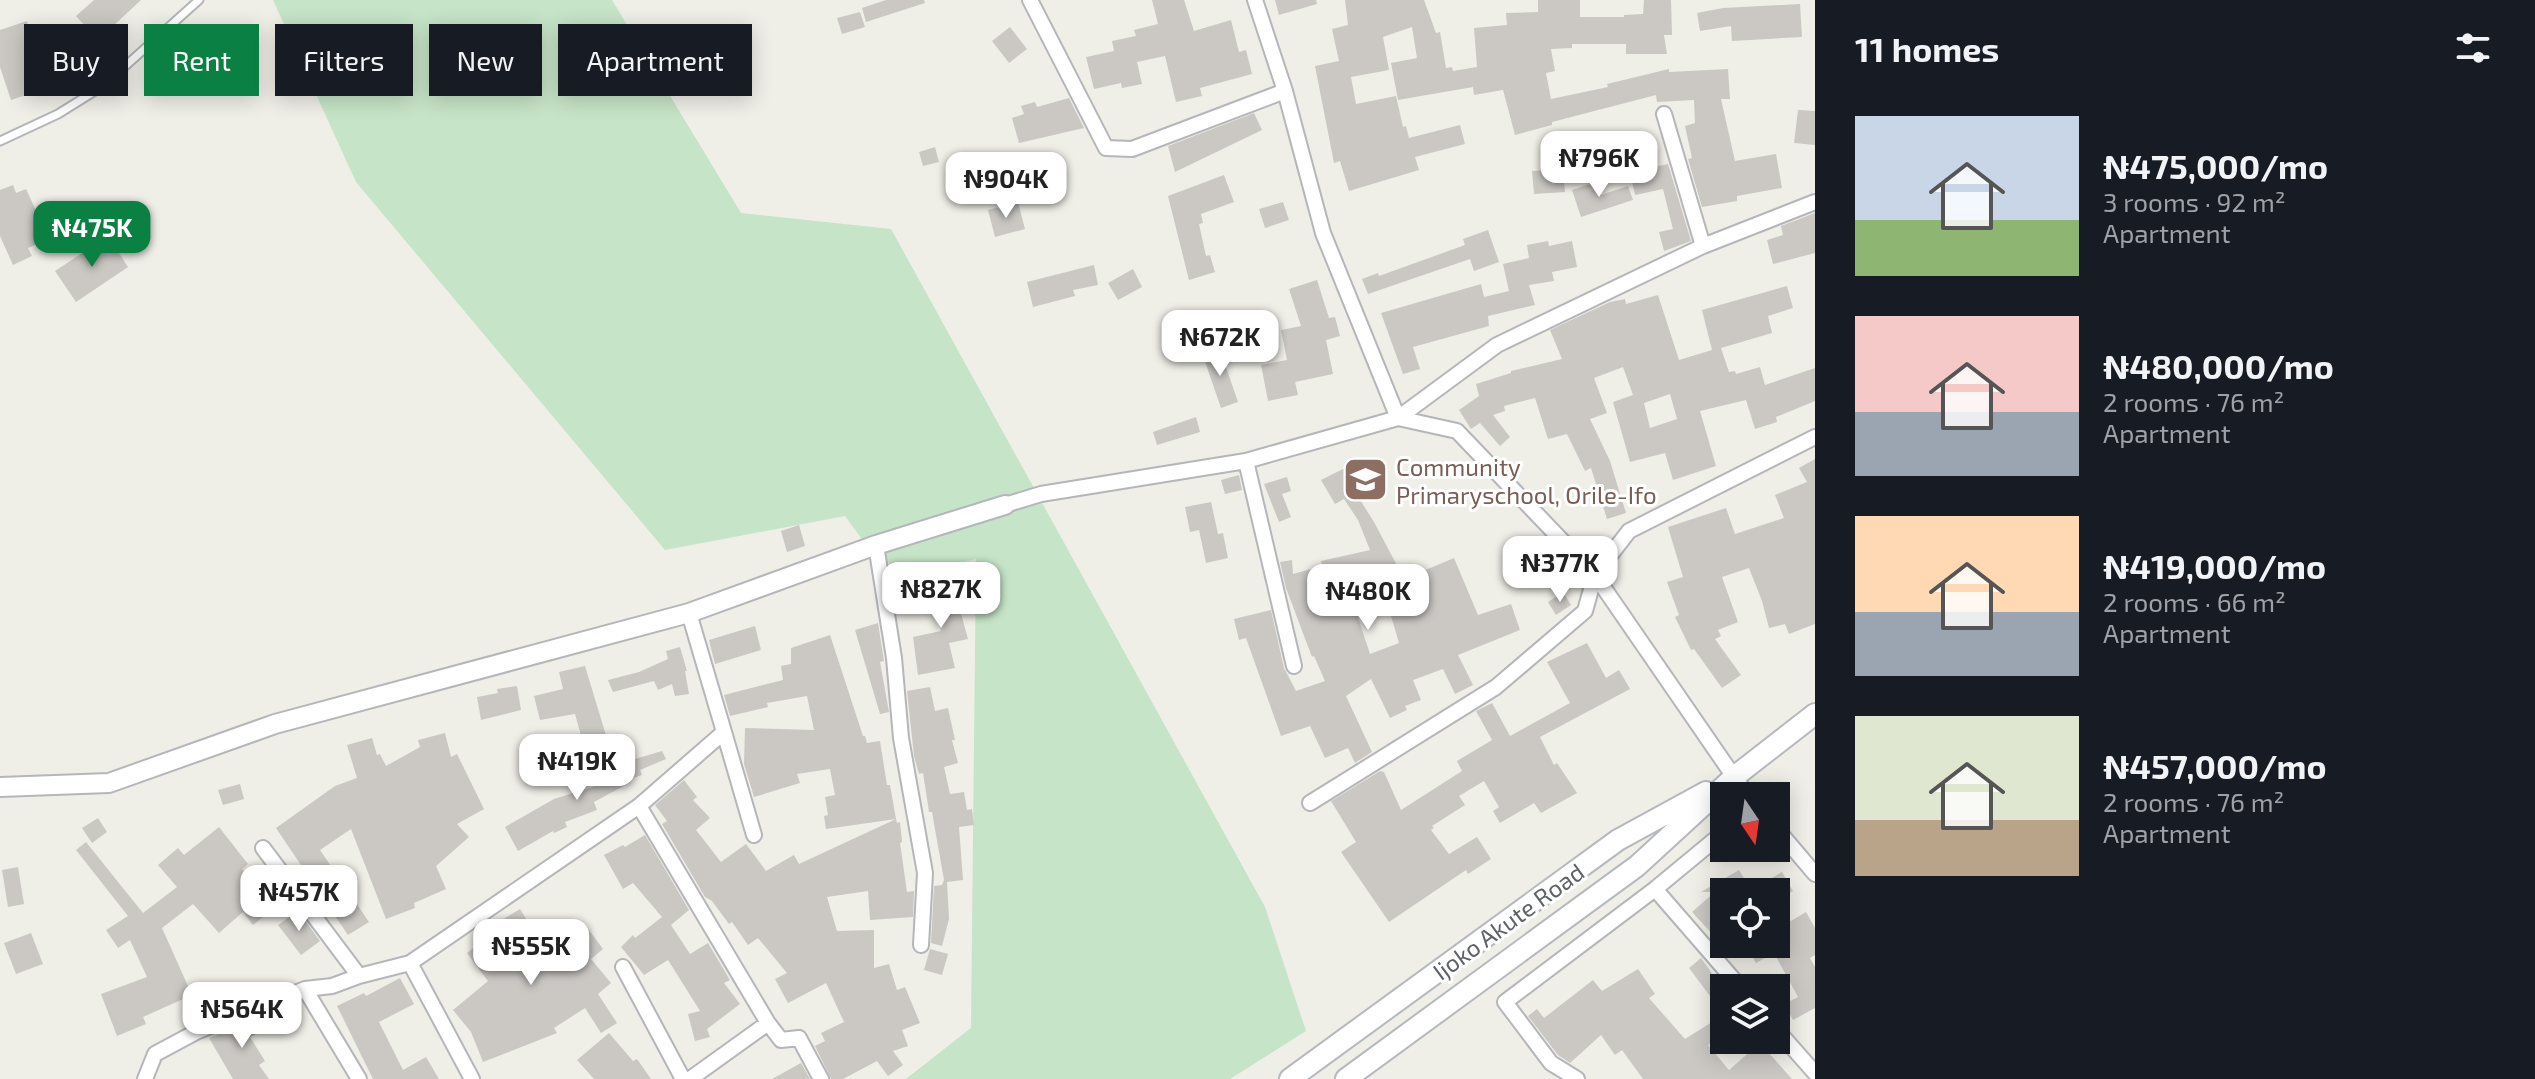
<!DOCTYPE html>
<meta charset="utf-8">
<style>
:root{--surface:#171b24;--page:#242831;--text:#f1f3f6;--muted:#9ea1a6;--accent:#0b8043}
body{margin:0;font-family:"Exo 2",sans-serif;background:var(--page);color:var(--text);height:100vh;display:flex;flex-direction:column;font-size:30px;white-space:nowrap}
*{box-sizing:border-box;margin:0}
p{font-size:26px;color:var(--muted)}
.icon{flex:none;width:44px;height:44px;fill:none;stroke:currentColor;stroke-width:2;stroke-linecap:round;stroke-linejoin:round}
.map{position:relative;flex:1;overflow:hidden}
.side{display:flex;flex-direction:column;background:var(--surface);width:720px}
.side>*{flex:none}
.top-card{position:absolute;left:24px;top:24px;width:760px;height:72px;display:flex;gap:16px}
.needle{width:52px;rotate:167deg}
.fabs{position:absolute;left:1710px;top:782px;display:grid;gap:16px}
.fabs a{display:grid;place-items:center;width:80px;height:80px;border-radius:0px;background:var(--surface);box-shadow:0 4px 20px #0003;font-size:40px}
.price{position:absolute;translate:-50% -68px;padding:0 18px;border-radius:16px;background:#fff;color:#222;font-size:26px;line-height:52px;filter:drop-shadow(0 2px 4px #0008)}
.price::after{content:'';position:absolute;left:50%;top:48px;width:24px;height:18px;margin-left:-12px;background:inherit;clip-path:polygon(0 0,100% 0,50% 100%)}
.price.selected{background:var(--accent);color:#fff}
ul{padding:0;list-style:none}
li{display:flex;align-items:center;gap:24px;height:200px;padding:0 40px}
li span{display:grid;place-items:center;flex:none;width:224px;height:160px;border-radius:0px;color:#555}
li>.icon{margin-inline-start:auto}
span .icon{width:96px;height:96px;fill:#fffc;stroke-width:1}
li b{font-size:34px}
h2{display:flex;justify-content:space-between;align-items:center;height:96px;padding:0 40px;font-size:34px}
.chip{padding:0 28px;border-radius:0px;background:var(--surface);box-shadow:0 4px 20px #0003;font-size:28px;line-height:72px}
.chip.selected{background:var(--accent);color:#fff}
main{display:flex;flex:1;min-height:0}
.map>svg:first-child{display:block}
.grass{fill:#c6e4c7}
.building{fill:#cbc8c4;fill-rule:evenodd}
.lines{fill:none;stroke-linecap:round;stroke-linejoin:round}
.service-casing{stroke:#b4b6ba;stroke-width:11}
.minor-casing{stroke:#b4b6ba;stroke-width:18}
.tertiary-casing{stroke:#b4b6ba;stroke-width:22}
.secondary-casing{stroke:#b5b8bd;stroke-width:24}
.service{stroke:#fff;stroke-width:7}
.minor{stroke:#fff;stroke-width:14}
.tertiary{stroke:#fff;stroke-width:18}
.secondary{stroke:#fff;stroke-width:20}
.labels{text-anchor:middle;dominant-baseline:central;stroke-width:6;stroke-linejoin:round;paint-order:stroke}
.education-label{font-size:24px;fill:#785e54;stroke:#fff;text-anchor:start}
.street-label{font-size:24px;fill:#5e6166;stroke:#fff}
</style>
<main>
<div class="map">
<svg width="1815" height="1079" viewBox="0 0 1815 1079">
<rect width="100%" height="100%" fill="#efeee7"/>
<path class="grass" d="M273 0H612L741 213 891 229 1265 907 1306 1031 1230 1079H906L971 1028 976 559 905 575 869 549 845 516 665 550 356 182Z"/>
<path class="building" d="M94 0H141L98 40 76 16Z
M886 0H924L925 3 866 22 862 8Z
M1152 0H1184L1194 31 1231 20 1239 52 1246 50 1252 74 1200 88 1202 96 1176 102 1165 56 1137 62 1142 84 1122 88 1121 83 1094 89 1086 57 1114 51 1112 41 1136 36 1134 30 1158 24Z
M1275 0H1316L1317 4 1279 15Z
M1345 0H1424L1436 33 1440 32 1446 68 1452 67 1453 71 1477 67 1474 28 1507 25 1506 13 1538 12V0H1580V17H1624V15L1643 14 1644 0H1671L1672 35H1664L1667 54H1626V44H1572V48L1551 49 1555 71 1546 73 1551 99 1608 87 1607 84 1669 69V72L1728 69 1730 99H1721L1735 161 1776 154 1782 188 1737 196V201L1702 207 1688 159 1692 158 1685 126 1695 123 1694 100 1657 102 1656 95 1552 122V125L1515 135 1503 90 1474 95 1473 87 1398 100 1391 63 1417 58 1412 27 1383 37 1389 70 1351 77 1356 104 1396 96 1403 127 1406 126 1409 138 1460 125 1465 144 1415 157 1419 170 1349 191 1340 161 1334 163 1315 66 1339 61 1332 29 1348 25Z
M1800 4 1802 37 1732 41 1731 26 1700 31 1697 13 1723 8Z
M860 12 865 27 842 34 837 18Z
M27 21 49 87 11 100 0 67V30Z
M1010 27 1027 49 1009 63 992 41Z
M1069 98 1084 128 1019 143 1012 118 1024 114 1021 106 1035 102 1037 107Z
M1798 110 1815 111V145L1794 143Z
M1254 113 1262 130 1175 172 1168 146Z
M935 147 939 162 923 166 919 152Z
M1668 164 1691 241 1664 251 1659 232 1673 229 1663 189 1635 195 1630 172Z
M1563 169 1565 192 1534 194 1532 171Z
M1224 175 1234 202 1201 214 1203 223 1199 224 1206 256 1210 255 1215 272 1189 280 1168 196Z
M1596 182 1601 195 1628 186 1633 200 1581 217 1572 190Z
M13 185 16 193 26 189 43 226 77 209 88 231 61 243 57 235 28 248 32 256 13 265 0 236V190Z
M1018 202 1025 229 995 237 988 210Z
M1283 202 1289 220 1265 228 1259 209Z
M1815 213V253L1773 264 1767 240 1783 235 1781 226Z
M1488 230 1499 262 1474 271 1470 259 1368 294 1362 279 1378 273 1379 276 1465 245 1463 239Z
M108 236 128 267 76 302 55 271Z
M1548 241 1549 246 1572 241 1577 267 1552 272 1554 281 1529 285 1535 305 1488 316 1489 326 1413 347 1420 369 1403 374 1381 313 1481 284 1484 297 1509 291 1503 264 1529 258 1527 245Z
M1094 265 1098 285 1073 290 1075 296 1033 307 1027 282Z
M1133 269 1142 287 1118 300 1108 283Z
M1317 280 1329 318 1335 317 1340 336 1326 340 1333 374 1295 382 1298 395 1268 401 1261 365 1287 360 1281 330 1301 326 1289 289Z
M1787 286 1793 308 1768 316 1772 333 1721 348 1729 372 1735 371 1736 374 1760 367 1765 385 1815 368V401L1776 417 1777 422 1755 429 1746 400 1700 411 1716 466 1673 480 1665 453 1630 462 1613 402 1633 395 1623 367 1594 378 1607 413 1590 419 1610 461 1626 513 1607 519 1591 468 1585 471 1567 434 1548 439 1535 398 1504 406 1505 411 1493 415 1510 437 1500 446 1480 423 1471 429 1459 410 1479 396 1476 384 1511 373V371L1562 359 1550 330 1610 302 1625 299 1626 304 1658 295 1679 360 1712 350 1702 310ZM1670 394 1677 419 1650 428 1644 403Z
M1219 347 1238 402 1221 408 1202 353Z
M1196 417 1200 432 1157 445 1153 432Z
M1815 459V624L1789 634 1785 624 1769 628 1762 601 1749 568 1722 577 1738 622 1718 630 1721 636 1715 639 1741 675 1722 688 1694 649 1691 650 1675 617 1679 615 1667 582 1683 577 1668 527 1726 508 1735 534 1784 518 1775 495 1807 482 1799 468Z
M1361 460 1370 479 1352 487 1374 522 1401 573 1414 569 1416 574 1454 558 1478 615 1511 604 1520 630 1458 655 1473 685 1455 694 1443 669 1413 680 1421 700 1405 706 1407 710 1390 718 1371 679 1346 696 1372 752 1355 763 1348 748 1325 758 1310 726 1281 736 1246 638 1239 640 1234 619 1271 610 1284 668 1296 691 1325 681 1314 656 1312 657 1286 588 1280 562 1292 560 1293 574 1322 566 1321 561 1370 550 1358 520 1344 499 1335 504 1321 480ZM1380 579 1399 643 1370 654 1348 587Z
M1239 475 1242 490 1225 494 1221 480Z
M1287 477 1291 491 1282 494 1291 517 1279 522 1264 484Z
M1211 502 1218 534 1223 533 1228 558 1206 563 1199 530 1190 532 1185 507Z
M799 525 805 546 787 552 781 531Z
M956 579 959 598 957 599 968 639 949 643 955 668 918 675 913 637 941 631 925 585Z
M1563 592 1571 605 1556 615 1548 602Z
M878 623 884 661 880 662 889 712 880 714 855 630Z
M755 626 761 650 715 664 709 640Z
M830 635 863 736H865L867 743 880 741 887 785H890L896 819 826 829 824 816 828 815 825 797 835 795 830 769 797 774 800 783 754 797 744 764 745 728 814 730 807 696 767 703 768 707 730 716 724 695 783 680 781 666 791 664V648Z
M1587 643 1606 678 1619 670 1630 689 1540 737 1554 765 1557 763 1577 793 1541 813 1534 803 1500 823 1493 811 1499 807 1484 781 1459 796 1465 805 1432 826 1434 828 1431 830 1449 854 1477 837 1491 859 1468 874 1466 870 1389 922 1341 852 1356 842 1331 801 1380 771 1384 772 1401 810 1462 771 1457 761 1492 740 1476 711 1492 703 1510 736 1570 703 1547 662Z
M680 647 687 671H685L689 694 675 696 672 684 658 690 654 681 613 692 608 680 639 672 668 659 666 651Z
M585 666 608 742 585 750 575 714 540 720 534 696 563 689 559 672Z
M517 686 521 710 481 720 477 697 498 693 497 689Z
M930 687 935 711 948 708 955 740H952L958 763 944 767 950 794 964 792 967 810 972 809 974 825 959 827 963 880 947 882 949 919 942 946 931 943 934 886 942 885 944 880 932 812H929L923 773 919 774 914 756 907 691Z
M445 733 451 757 457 754 484 809 457 824 469 837 436 866 446 889 414 903 415 908 386 919 351 829 320 850 369 922 348 935 276 828 335 786 357 778 347 745 372 738 377 755 380 754 386 766 420 747 418 740Z
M662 751 666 759 640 770 642 775 630 779 631 782 594 802 597 810 565 822 567 827 554 833 553 831 518 851 505 827 554 799 599 785 593 773 614 762 615 765Z
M684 780 697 797 693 800 710 818 696 830 721 862 746 844 766 871 794 855 799 864 896 819 897 823 900 822 902 842 900 843 907 892 914 891 913 917 870 920 868 891 827 897 837 931 874 930V968L889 964 897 990 905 987 920 1023 902 1030 908 1046 893 1051 903 1065 888 1076 877 1061 843 1079H831L815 1046 825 1041 821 1033 844 1022 826 983 788 1003 775 979 787 973 758 938 748 945 732 922 729 924 712 901 705 897 662 824 667 821 655 805Z
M240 784 244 799 223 805 218 790Z
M98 818 107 832 92 843 82 828Z
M219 827 248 864 242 869 274 908 253 925 243 912 219 933 193 904 162 928 192 995 143 1017 146 1024 117 1036 101 994 147 977 130 940 118 948 106 930 128 916 76 850 86 842 143 913 177 887 158 865 178 848 184 855Z
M645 835 689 910 671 925 690 954 708 943 730 980 724 983 740 1004 707 1029 710 1037 695 1041 688 1014 700 1011 668 960 644 975 621 947 633 935 635 938 662 917 633 883 623 889 604 855 623 845 625 847Z
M18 867 24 904 8 907 2 870Z
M1739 870 1751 890 1782 872 1793 891 1776 900V892H1724V929L1715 937 1692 912 1715 892H1701Z
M520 909 548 954 586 926 603 949 591 959 611 983 598 994 617 1023 601 1033 585 1008 554 1028 557 1033 483 1062 471 1032 453 1010 488 981 467 953 495 931 492 926Z
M298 911 320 941 301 955 278 925Z
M1806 912 1815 928V955L1810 958 1815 967V1008L1793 1020 1784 1004 1798 997 1774 953 1756 963 1745 944H1776V930Z
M31 933 43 964 16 974 4 943Z
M930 949 948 954 942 975 924 970Z
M1701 958 1722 987 1710 996 1689 968Z
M1638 969 1655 994 1649 998 1685 1039 1712 1022 1721 1036 1708 1045 1729 1070 1760 1043 1792 1079H1643L1622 1050 1615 1055 1601 1035 1570 1063 1558 1055 1528 1016 1537 1009 1544 1018 1593 980 1602 991Z
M400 978 414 1004 379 1022 403 1070 426 1057 439 1079H373L337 1006 364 993 366 996Z
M267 1015 273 1026 250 1037 265 1061 259 1065 269 1079H233L209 1038Z
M609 1033 633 1061 637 1059 651 1079H594L577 1060Z
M801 1063 810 1079H772Z"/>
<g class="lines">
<defs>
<path id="service" d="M0 141 58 114 103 86 199 0"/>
<path id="minor" d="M1030 0 1106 148 1132 149 1285 91
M1255 0 1285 91 1323 233 1398 418 1497 345 1703 246 1815 202
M1664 114 1703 246
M1246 461 1294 666
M1005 505 1041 494 1246 461 1398 418 1457 431 1595 575 1734 777 1749 796
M876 545 894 658 901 738 925 873 921 945
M724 732 754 835
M1310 803 1496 687 1585 611 1595 575 1629 531 1815 437
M639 806 768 1023 781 1040 799 1038 821 1079
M1776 828 1815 874
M263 848 359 976
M1655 889 1741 988
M410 963 472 1079
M623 967 683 1079
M305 989 359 1079
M1776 1029 1815 1073
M145 1079 155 1054 196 1032 305 989 332 986 359 976 410 963 639 806 724 732 689 613
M690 1079 768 1023
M1577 1079 1551 1063 1505 1002 1655 889 1724 832"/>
<path id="tertiary" d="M0 787 109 783 275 724 689 613 876 545 1005 505"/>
<path id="secondary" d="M1290 1079 1618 840 1706 792
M1346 1079 1637 866 1734 777 1815 714"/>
</defs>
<use href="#service" class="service-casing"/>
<use href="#minor" class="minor-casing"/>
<use href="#tertiary" class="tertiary-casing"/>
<use href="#secondary" class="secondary-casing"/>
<use href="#service" class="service"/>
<use href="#minor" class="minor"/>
<use href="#tertiary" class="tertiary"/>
<use href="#secondary" class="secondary"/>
</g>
<defs>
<symbol id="school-square" viewBox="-11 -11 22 22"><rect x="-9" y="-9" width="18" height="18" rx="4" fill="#8d6e63" stroke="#fff"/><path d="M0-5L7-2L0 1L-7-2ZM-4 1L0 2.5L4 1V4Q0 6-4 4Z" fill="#fff"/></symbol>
</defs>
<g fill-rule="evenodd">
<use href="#school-square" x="1340" y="454" width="51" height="51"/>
</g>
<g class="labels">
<g class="education-label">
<text x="1396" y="466">Community<tspan x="1396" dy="28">Primaryschool, Orile-Ifo</tspan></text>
</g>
<g class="street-label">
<text transform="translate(1508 921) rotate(-36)">Ijoko Akute Road</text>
</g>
</g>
</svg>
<div class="fabs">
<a><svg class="needle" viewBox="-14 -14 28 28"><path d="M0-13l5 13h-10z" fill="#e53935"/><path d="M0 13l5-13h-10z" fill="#9ea1a6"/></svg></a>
<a><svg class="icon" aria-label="locate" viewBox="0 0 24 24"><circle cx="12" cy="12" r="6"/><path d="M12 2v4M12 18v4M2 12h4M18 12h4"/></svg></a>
<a><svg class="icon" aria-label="layers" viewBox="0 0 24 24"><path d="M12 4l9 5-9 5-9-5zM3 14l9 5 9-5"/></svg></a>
</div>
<b class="price" style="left:1599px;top:199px">₦796K</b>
<b class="price" style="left:1006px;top:220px">₦904K</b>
<b class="price selected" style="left:92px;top:269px">₦475K</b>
<b class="price" style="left:1220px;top:378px">₦672K</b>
<b class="price" style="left:1560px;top:604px">₦377K</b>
<b class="price" style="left:941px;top:630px">₦827K</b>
<b class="price" style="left:1368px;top:632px">₦480K</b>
<b class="price" style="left:577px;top:802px">₦419K</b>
<b class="price" style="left:299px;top:933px">₦457K</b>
<b class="price" style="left:531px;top:987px">₦555K</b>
<b class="price" style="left:242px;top:1050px">₦564K</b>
<div class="top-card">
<a class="chip">Buy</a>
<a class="chip selected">Rent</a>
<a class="chip">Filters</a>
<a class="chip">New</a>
<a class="chip">Apartment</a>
</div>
</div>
<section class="side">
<h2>11 homes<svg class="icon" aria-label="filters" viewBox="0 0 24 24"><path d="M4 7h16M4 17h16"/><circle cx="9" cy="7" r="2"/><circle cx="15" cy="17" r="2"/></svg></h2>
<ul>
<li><span style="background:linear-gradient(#c9d6e8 65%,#8fb573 0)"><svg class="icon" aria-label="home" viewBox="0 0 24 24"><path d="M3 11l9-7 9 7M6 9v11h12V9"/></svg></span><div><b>₦475,000/mo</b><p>3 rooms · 92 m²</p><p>Apartment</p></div></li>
<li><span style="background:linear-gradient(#f6c9c9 60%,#9aa5b1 0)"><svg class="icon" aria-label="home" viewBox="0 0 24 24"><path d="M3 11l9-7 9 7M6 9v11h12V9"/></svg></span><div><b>₦480,000/mo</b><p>2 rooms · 76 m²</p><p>Apartment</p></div></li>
<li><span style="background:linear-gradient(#ffd9b3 60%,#9aa5b1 0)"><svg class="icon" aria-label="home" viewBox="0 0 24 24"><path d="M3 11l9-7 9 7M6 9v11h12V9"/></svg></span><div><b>₦419,000/mo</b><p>2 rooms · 66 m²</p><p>Apartment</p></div></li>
<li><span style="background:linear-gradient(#dfe7d0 65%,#b9a48a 0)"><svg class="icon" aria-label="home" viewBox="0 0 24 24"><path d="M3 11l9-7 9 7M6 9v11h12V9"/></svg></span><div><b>₦457,000/mo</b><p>2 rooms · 76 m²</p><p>Apartment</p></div></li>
</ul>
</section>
</main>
